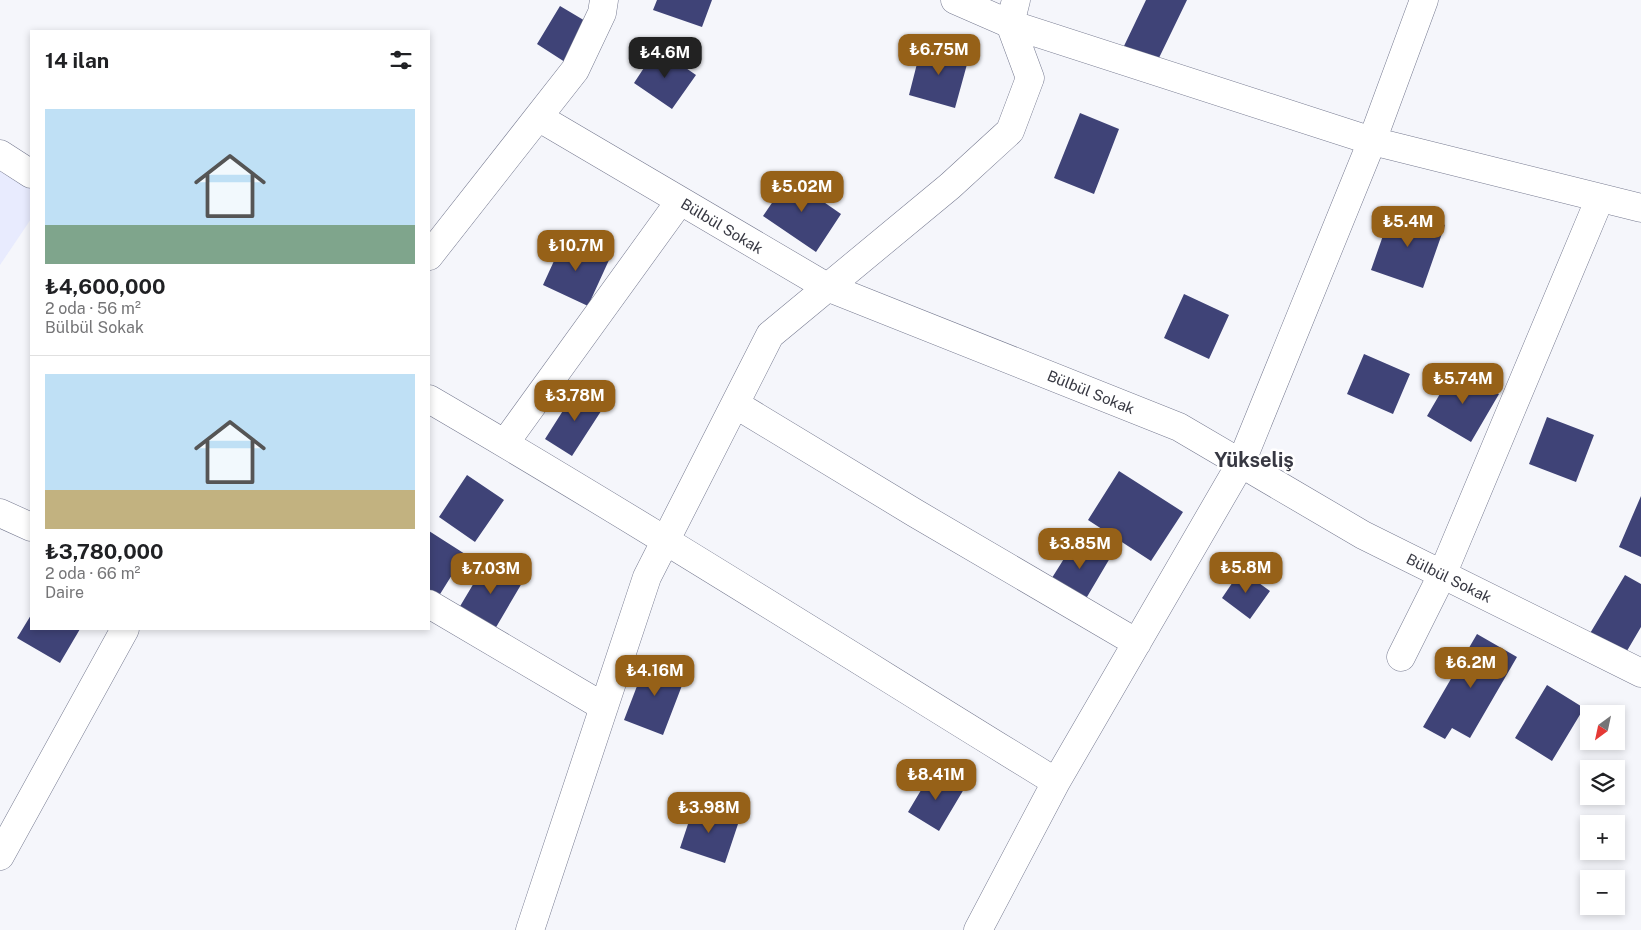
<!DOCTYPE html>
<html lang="tr">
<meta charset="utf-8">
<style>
:root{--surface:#fff;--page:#f2f2f2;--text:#202124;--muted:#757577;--line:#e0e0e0;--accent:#966118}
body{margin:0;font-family:"Public Sans",sans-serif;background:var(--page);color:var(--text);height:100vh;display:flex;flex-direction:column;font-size:19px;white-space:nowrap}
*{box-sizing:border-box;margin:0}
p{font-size:16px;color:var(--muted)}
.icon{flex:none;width:28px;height:28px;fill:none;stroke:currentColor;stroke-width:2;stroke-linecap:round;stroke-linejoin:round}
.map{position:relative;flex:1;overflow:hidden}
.side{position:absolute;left:30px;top:30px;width:400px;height:600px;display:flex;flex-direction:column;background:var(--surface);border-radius:0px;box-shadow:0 2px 8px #0003}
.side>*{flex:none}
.needle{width:32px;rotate:213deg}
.tools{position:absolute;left:1580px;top:705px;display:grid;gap:10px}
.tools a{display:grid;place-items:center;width:45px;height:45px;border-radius:0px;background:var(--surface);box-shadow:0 2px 8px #0003;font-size:25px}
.price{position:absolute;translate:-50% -42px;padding:0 11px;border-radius:10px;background:var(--accent);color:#fff;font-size:16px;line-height:32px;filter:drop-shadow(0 1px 2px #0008)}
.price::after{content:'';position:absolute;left:50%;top:30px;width:15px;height:11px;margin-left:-8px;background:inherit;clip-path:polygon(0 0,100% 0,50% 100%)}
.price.on{background:#222;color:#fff}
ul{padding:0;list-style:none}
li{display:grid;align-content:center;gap:10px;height:265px;padding:0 15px}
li+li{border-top:1px solid var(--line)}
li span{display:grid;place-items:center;height:155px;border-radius:0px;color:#555}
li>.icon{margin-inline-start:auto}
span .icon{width:90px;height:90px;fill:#fffc;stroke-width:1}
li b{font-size:21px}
h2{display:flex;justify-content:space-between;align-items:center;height:60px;padding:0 15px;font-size:21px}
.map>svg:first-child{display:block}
.built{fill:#e8ebfe}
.building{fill:#3f4377}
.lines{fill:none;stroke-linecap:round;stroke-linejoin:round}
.minor-casing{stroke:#767a90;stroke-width:29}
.minor{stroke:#fff;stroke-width:28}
.labels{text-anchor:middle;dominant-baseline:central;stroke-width:5;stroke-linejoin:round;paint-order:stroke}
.street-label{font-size:15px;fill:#373842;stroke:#fff}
.district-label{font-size:20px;font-weight:bold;fill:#373842;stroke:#fff}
</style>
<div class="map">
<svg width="1641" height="930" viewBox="0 0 1641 930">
<rect width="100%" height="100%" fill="#f5f6fb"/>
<path class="built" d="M0 162 31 180V219L0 265Z"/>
<path class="building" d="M657 0H712L702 27 653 10Z
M1146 0H1187L1157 62 1124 46Z
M560 6 592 25 568 64 537 44Z
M922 44 969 57 955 108 909 95Z
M657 48 696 75 672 109 634 83Z
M1080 113 1119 129 1094 194 1054 178Z
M793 172 822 192 818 198 841 214 816 252 763 216Z
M1393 207 1445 225 1423 288 1371 270Z
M564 239 609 260 588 306 543 285Z
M1184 294 1229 315 1209 359 1164 338Z
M1364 354 1410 374 1393 414 1347 394Z
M1455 368 1499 394 1471 442 1427 416Z
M578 387 605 405 572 456 545 439Z
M1547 417 1594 435 1576 482 1529 464Z
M1119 471 1183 512 1151 561 1088 520Z
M467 475 504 500 475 542 439 517Z
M1641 496V557L1619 547Z
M429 531 465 554 437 599 429 594Z
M1077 538 1110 558 1084 602 1050 581Z
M487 561 522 583 495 629 459 608Z
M1241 570 1270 591 1250 619 1222 598Z
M1625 575 1641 584V627L1624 656 1589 635Z
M31 615V629H80L60 663 17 638Z
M1477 634 1517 657 1470 738 1452 728 1445 739 1423 727Z
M647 660 686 675 663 735 624 720Z
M1547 685 1584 708 1552 761 1515 738Z
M933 770 964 789 939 831 908 812Z
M694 806 739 821 725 863 680 848Z"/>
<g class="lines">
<defs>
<path id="minor" d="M955 0 1010 24 1372 141 1641 208
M538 117 827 287 1179 427 1363 535 1641 673
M0 154 31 174
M429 256 575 70 602 13 604 0
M429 399C640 522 848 654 1056 782
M735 404 915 513 1137 643
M505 443 680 201
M0 513 31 527
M429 604 604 707
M1401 657 1442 575 1600 198
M0 856 125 629
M530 930 647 577 770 335 950 186 1010 131 1030 78 1010 24 1016 0
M978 930 1056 782 1241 463 1372 141 1424 0"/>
</defs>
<use href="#minor" class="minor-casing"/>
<use href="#minor" class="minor"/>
</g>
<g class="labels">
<g class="street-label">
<text transform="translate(722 226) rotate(31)">Bülbül Sokak</text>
<text transform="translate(1091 392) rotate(22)">Bülbül Sokak</text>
<text transform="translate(1449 578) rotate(26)">Bülbül Sokak</text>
</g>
<g class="district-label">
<text x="1254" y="460">Yükseliş</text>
</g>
</g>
</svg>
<div class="tools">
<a><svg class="needle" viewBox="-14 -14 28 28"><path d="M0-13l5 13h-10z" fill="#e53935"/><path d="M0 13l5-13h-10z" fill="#757577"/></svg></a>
<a><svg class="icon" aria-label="layers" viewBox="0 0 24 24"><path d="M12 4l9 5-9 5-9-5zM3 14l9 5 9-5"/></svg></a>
<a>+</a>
<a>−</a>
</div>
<b class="price" style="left:939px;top:76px">₺6.75M</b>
<b class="price on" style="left:665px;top:79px">₺4.6M</b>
<b class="price" style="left:802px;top:213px">₺5.02M</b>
<b class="price" style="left:1408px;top:248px">₺5.4M</b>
<b class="price" style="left:576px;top:272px">₺10.7M</b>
<b class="price" style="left:1463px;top:405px">₺5.74M</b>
<b class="price" style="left:575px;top:422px">₺3.78M</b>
<b class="price" style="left:1080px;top:570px">₺3.85M</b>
<b class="price" style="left:1246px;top:594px">₺5.8M</b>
<b class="price" style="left:491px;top:595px">₺7.03M</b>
<b class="price" style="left:1471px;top:689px">₺6.2M</b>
<b class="price" style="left:655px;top:697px">₺4.16M</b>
<b class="price" style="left:936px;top:801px">₺8.41M</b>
<b class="price" style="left:709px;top:834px">₺3.98M</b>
<section class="side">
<h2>14 ilan<svg class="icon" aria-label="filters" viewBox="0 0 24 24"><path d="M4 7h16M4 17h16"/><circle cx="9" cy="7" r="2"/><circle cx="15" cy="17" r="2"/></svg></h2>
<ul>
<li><span style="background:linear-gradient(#bfe0f5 75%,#7fa58c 0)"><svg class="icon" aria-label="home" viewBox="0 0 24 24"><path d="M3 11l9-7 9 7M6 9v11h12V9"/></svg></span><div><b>₺4,600,000</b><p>2 oda · 56 m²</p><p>Bülbül Sokak</p></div></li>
<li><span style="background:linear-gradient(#bfe0f5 75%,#c2b280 0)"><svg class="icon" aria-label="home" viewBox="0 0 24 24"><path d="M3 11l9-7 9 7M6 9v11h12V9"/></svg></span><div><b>₺3,780,000</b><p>2 oda · 66 m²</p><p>Daire</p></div></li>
</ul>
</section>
</div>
